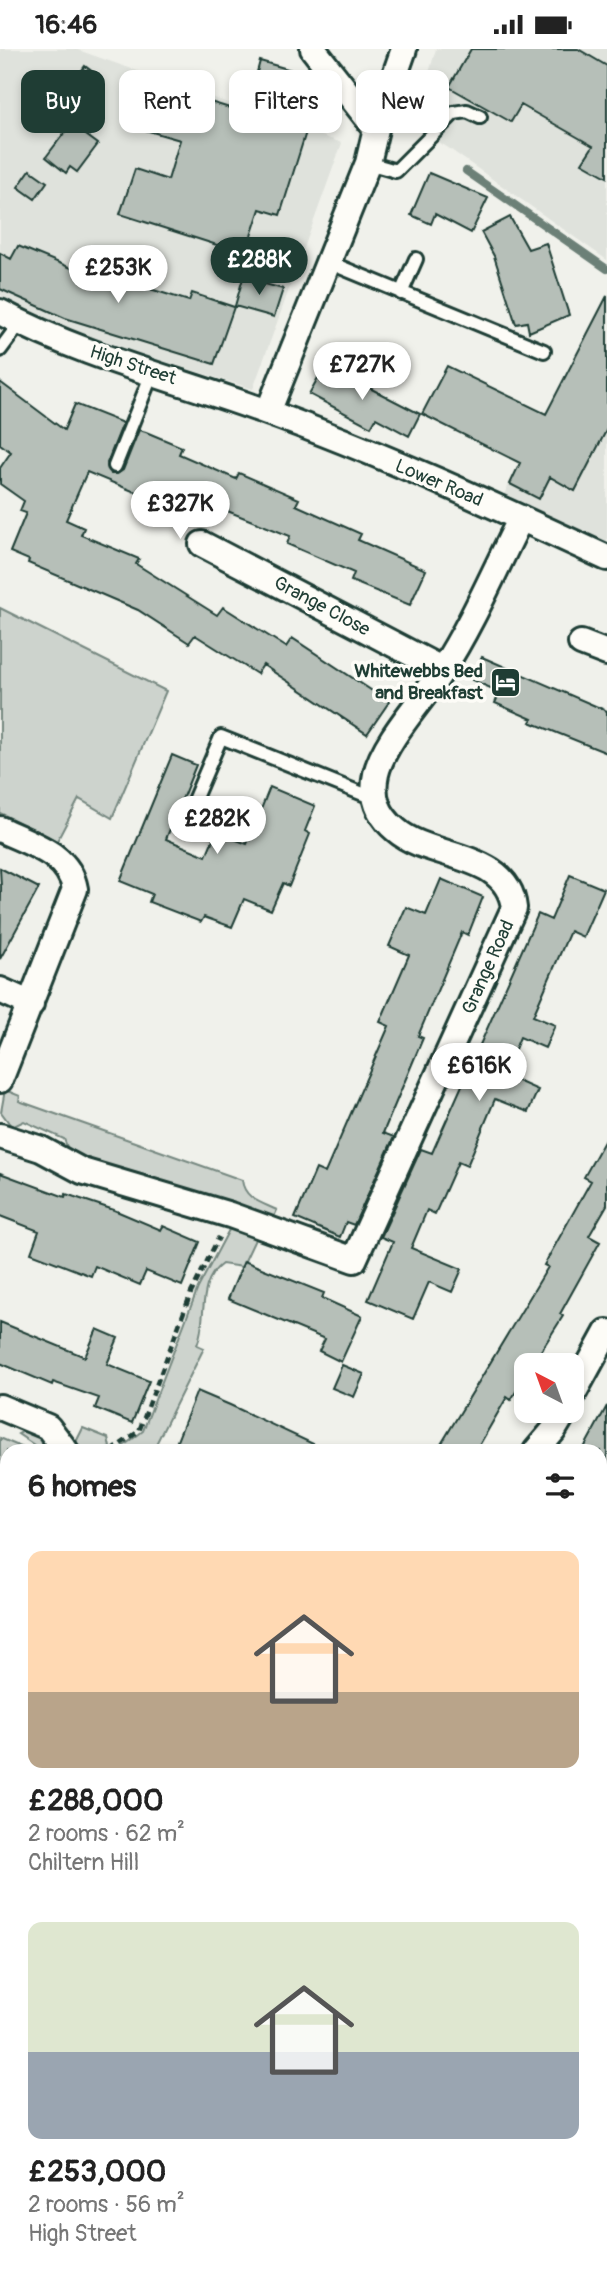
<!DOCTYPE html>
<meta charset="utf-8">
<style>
:root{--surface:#fff;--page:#f6f6f6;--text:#222;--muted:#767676;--accent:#1f3d34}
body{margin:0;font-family:Pangolin,sans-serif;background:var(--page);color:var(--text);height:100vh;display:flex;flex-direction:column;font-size:26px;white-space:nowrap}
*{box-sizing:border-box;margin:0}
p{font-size:23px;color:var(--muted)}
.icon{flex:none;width:38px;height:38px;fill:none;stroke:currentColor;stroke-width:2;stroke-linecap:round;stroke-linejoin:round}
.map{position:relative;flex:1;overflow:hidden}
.panel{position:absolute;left:0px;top:1395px;width:607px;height:842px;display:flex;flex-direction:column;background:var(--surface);border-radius:21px 21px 0 0;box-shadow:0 4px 10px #0003}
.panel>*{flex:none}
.guide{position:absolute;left:21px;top:21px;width:565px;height:63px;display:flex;gap:14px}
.needle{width:46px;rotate:319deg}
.buttons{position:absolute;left:514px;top:1304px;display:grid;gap:14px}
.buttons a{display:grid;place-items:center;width:70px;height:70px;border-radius:14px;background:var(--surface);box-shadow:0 4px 10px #0003;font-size:35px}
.price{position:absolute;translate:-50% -60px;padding:0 16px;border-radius:24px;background:#fff;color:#222;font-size:23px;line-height:46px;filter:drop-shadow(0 2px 4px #0008)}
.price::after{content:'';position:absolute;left:50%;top:42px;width:21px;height:16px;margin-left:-10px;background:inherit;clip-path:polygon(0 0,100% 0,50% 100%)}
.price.selected{background:var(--accent);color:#fff}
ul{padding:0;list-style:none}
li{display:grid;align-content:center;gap:14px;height:371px;padding:0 28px}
li span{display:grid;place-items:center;height:217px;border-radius:14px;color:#555}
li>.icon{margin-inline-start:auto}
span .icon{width:126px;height:126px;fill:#fffc;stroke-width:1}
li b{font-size:30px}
h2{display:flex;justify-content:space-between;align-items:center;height:84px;padding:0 28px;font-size:30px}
.pill{padding:0 24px;border-radius:14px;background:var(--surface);box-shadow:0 4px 10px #0003;font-size:24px;line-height:63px}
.pill.selected{background:var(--accent);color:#fff}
.status{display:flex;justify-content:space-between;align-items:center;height:49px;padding:0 35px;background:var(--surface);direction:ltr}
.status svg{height:19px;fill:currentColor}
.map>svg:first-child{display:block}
.built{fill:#dfe2dc}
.green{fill:#cdd3cd;stroke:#768880;stroke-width:2}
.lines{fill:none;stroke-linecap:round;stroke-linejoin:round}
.stream{stroke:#6c8077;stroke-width:8}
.building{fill:#b6bfb8;stroke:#1f3d34;stroke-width:2}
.service-casing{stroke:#1f3d34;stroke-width:18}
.minor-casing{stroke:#1f3d34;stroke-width:30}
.path{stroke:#1f3d34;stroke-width:4.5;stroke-dasharray:7 5;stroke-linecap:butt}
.service{stroke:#fdfcf7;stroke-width:12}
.minor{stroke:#fdfcf7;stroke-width:24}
.labels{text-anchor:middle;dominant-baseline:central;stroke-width:7;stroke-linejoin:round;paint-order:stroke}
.street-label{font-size:19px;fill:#1f3d34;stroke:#fdfcf7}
.poi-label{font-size:19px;font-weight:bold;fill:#1f3d34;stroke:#fdfcf7;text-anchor:end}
</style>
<div class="status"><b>16:46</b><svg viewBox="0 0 49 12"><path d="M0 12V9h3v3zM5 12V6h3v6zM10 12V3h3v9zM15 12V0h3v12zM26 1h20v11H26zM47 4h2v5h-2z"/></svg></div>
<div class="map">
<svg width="607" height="2236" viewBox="0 0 607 2236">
<rect width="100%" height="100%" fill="#f0f1eb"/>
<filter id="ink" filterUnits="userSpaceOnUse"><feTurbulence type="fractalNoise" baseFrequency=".0143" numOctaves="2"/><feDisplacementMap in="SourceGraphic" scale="14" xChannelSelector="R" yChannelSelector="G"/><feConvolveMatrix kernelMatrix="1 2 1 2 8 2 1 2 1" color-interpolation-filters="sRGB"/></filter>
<g filter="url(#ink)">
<path class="built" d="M0 0H75L342 94 253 340 79 286 0 246Z
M436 0H607V211L447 98 413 78Z
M607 247V498L502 449Z"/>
<path class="green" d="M0 559 166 642 112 769 79 750 57 792 0 764Z
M5 1041 20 1047 19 1052 242 1131C244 1150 262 1154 277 1161L274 1168 105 1120 69 1103 64 1090 24 1072 12 1078 1 1063Z
M231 1177 258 1184 242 1218 222 1215C196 1234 208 1270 197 1296L204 1299 154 1399 159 1402H117L143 1382 198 1239Z
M29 1379 57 1402H43L18 1385Z
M83 1379 108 1389 110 1398 105 1402H78L75 1395Z
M0 1389 30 1402H7V1467L0 1456Z"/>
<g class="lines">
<path class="stream" d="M466 122 607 220"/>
</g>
<path class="building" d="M471 0H578L607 17V128L582 114 593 97 521 56 511 73 449 38Z
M260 12 298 23 284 76 306 83 280 166 260 160 245 205 120 165 135 120 168 131 180 91 128 76 135 49 189 64 194 48 246 64Z
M85 17 101 29 76 62 61 50Z
M71 75 98 95 77 123 70 118 66 124 46 108Z
M30 121 47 133 35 150 18 138Z
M429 124 488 149 471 184 435 165 431 175 411 166Z
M510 168 528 200 546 194 569 266 529 283 527 273 516 275 494 207 481 183Z
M18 197 93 228 95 223 189 252 192 244 234 258 214 315 65 269 0 240V204L11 210Z
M243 229 283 240 274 268 235 257Z
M607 247V380L575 442 550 428 539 450 510 435 520 414 422 365 447 317 546 365Z
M325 316 420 365 409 387 376 369 371 378 309 345Z
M0 333 64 381 75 355 123 374 107 414 111 425H117L123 421 139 381 146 383 182 398 179 405 236 430 239 424 299 450 296 456 361 485 358 491 426 521 410 556 351 532 354 524 287 495 290 487 215 457 213 462 164 442 159 453 87 423 66 471 84 479 81 486 139 510 136 515 217 566 223 558 286 598 292 589 389 653 367 685 263 616 257 625 195 586 189 594 138 561 28 514 29 511 10 503 26 464 20 462 24 452 0 435V419L11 403 0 395Z
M482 608 607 662V704L530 673 532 670 495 654 500 643 472 631Z
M172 706 196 716 166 790 206 807 216 783 247 795 270 738 315 757 305 782 310 785 289 837 283 834 271 861 244 850 232 878 204 868 201 873 149 853 152 845 120 832Z
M0 819 39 839 0 910 1 838Z
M570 826 604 840 583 888 570 882 533 967 555 976 545 999 520 988 504 1026 538 1041 528 1063 495 1050 467 1117 458 1113 435 1165 427 1161 411 1199 462 1220 452 1243 429 1233 413 1270 368 1251 393 1193 381 1188 421 1100 432 1104 538 865 551 871Z
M441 830 483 848 468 886 462 883 418 987 423 989 383 1084 394 1088 354 1176 346 1173 340 1188 295 1169 316 1120 325 1124 389 977 380 973 409 906 389 897 406 858 426 866Z
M607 1087V1156L589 1187 600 1193 560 1265 563 1267 532 1316H527V1324L511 1351 507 1348 476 1402H437L548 1218 544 1216 591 1132 584 1128Z
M0 1124 65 1148 66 1145 114 1161 161 1181 163 1177 200 1193 182 1237 146 1222 140 1236 95 1217 91 1227 31 1204 39 1182 0 1167Z
M244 1212 324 1244 322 1249 362 1267 341 1313 319 1302 325 1290 228 1250Z
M0 1273 85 1308 97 1280 118 1289 107 1315 149 1332 132 1374 95 1359 99 1349 53 1333 52 1336 0 1314Z
M342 1316 364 1325 354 1348 332 1339Z
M197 1342 230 1356 328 1402H186L175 1397Z
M607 1357V1413L600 1409V1402L584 1399Z"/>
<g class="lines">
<defs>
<path id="service" d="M368 114 396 122 454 64 467 62 480 68
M328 213 544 302
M401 244 416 210
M0 301 20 274
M115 417 153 322
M186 770 221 688 363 745 374 746"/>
<path id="minor" d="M313 0 376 80
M0 263C82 307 176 330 264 362 381 404 495 457 607 509
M268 363 368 114 376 80 404 0
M202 495 443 621
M581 594 607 604
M0 780C30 795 69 804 75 840L0 1031
M0 941 31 955
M0 1087 41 1100 82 1122 230 1166 354 1211 514 859C508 802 430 811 396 781 378 766 371 748 376 725 384 691 423 651 442 621 473 573 495 520 521 469
M572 1347 607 1283
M0 1358 48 1378 66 1402
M536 1402 553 1382 565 1362
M0 1536 7 1530
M600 1859 607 1838
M600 1914 607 1916
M0 1938H7
M17 2236 18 2230
M511 2236 512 2230"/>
</defs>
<use href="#service" class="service-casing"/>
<use href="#minor" class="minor-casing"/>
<path class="path" d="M111 1402 139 1382 191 1244 219 1188
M0 1461 7 1470"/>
<use href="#service" class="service"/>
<use href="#minor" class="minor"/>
</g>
</g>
<defs>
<symbol id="hotel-square" viewBox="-11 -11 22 22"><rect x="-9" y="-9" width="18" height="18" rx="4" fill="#1f3d34" stroke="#fdfcf7"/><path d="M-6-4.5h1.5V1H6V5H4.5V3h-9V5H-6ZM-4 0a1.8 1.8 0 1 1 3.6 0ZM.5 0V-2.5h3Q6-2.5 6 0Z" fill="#fff"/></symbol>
</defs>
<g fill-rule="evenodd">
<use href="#hotel-square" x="488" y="616" width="35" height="35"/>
</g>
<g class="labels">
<g class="street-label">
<text transform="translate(133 316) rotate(18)">High Street</text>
<text transform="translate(439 434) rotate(23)">Lower Road</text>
<text transform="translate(322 557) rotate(28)">Grange Close</text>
<text transform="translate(488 918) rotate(-66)">Grange Road</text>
</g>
<g class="poi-label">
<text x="483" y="622">Whitewebbs Bed<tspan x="483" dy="22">and Breakfast</tspan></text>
</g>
</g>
</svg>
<div class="buttons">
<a><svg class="needle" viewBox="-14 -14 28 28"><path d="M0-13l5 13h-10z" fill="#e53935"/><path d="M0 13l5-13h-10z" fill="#767676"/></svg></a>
</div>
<b class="price selected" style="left:259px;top:248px">£288K</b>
<b class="price" style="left:118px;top:256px">£253K</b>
<b class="price" style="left:362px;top:353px">£727K</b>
<b class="price" style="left:180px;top:492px">£327K</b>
<b class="price" style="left:217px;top:807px">£282K</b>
<b class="price" style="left:479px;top:1054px">£616K</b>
<div class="guide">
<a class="pill selected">Buy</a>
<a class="pill">Rent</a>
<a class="pill">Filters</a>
<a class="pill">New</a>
</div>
<section class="panel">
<h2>6 homes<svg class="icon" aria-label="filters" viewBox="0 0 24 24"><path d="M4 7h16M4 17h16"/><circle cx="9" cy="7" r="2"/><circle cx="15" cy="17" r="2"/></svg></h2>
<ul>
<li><span style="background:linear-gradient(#ffd9b3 65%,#b9a48a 0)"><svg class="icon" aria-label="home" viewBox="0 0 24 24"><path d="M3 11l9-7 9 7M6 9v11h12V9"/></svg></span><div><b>£288,000</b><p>2 rooms · 62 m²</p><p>Chiltern Hill</p></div></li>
<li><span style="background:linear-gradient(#dfe7d0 60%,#9aa5b1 0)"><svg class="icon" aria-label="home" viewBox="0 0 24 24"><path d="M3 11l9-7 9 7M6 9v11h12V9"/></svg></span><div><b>£253,000</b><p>2 rooms · 56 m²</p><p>High Street</p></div></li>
</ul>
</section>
</div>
